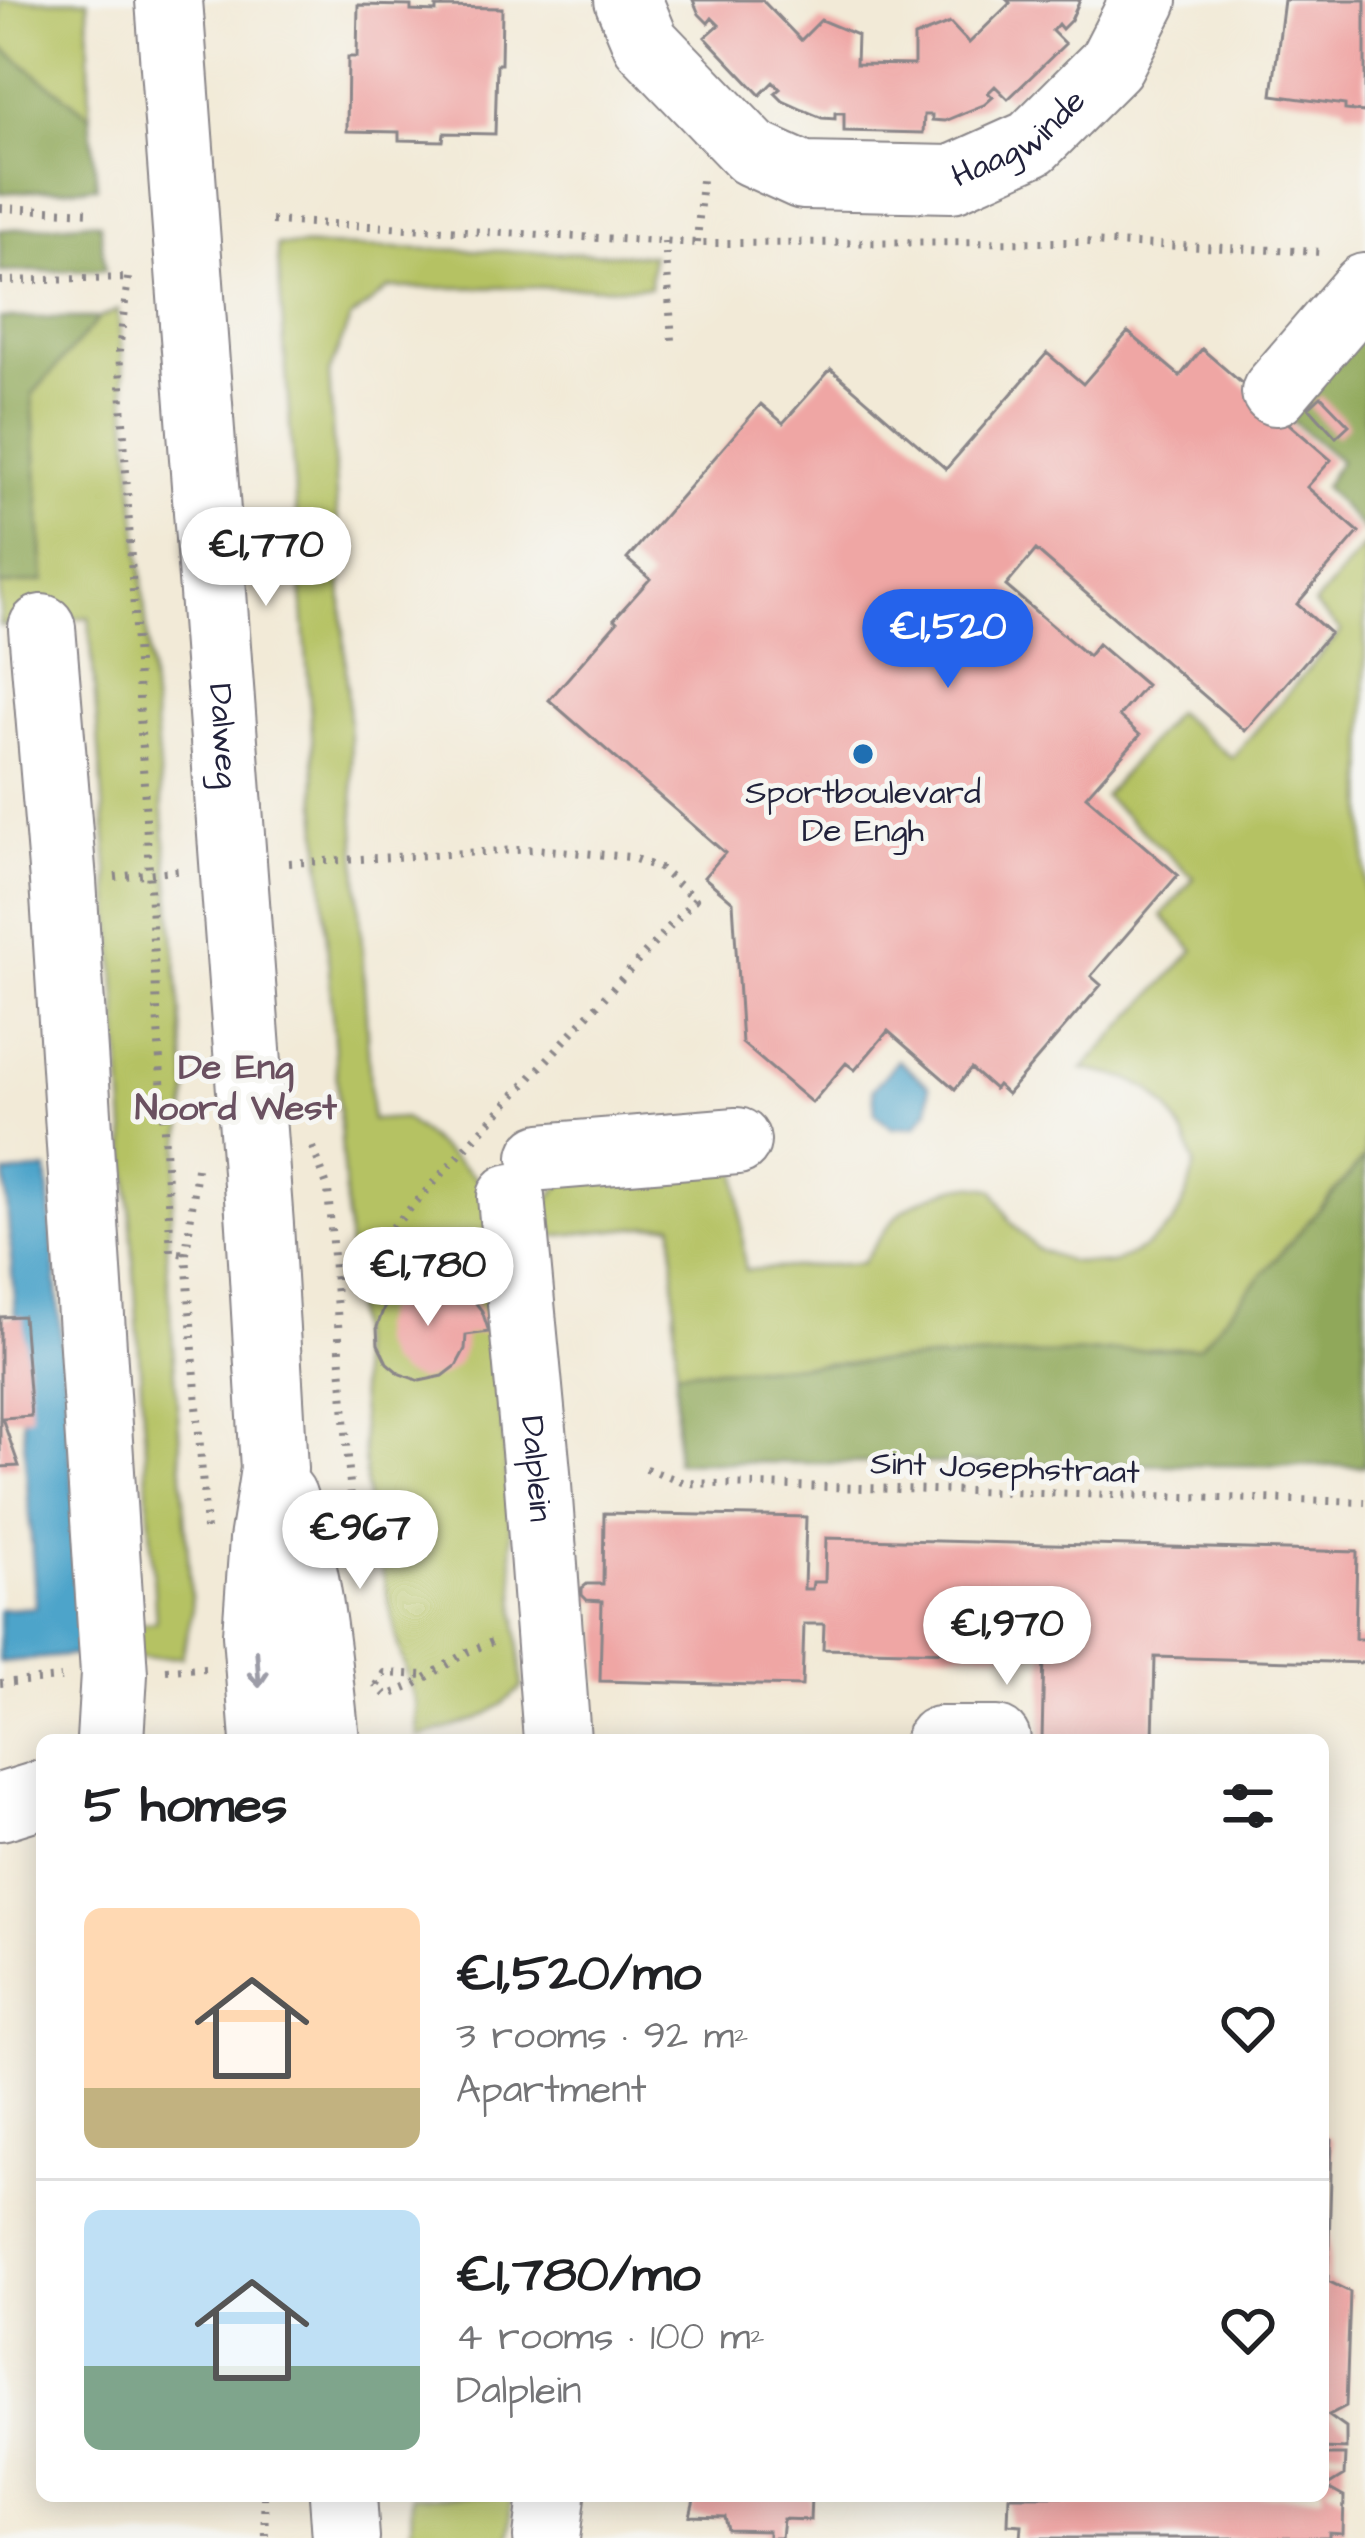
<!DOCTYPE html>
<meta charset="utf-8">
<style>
:root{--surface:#fff;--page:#f6f6f6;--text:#202124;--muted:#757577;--line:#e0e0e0;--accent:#2563eb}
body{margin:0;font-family:"Architects Daughter",sans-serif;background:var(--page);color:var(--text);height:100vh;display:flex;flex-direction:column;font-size:45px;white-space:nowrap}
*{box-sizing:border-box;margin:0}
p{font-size:39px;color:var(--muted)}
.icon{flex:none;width:66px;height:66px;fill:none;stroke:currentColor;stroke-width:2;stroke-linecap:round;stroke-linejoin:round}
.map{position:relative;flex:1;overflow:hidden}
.sheet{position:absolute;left:36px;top:1734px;width:1293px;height:768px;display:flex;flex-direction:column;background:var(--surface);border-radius:18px;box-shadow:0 6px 30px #0003}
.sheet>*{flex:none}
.price{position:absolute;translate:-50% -102px;padding:0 27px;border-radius:42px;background:#fff;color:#222;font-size:39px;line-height:78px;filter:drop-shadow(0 3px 6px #0008)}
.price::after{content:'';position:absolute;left:50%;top:72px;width:36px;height:27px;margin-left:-18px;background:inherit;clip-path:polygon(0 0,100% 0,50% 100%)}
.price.selected{background:var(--accent);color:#fff}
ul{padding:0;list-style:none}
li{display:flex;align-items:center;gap:36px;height:300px;padding:0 48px}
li+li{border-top:3px solid var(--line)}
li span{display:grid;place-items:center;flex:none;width:336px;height:240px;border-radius:18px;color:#555}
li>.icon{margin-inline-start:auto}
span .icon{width:144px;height:144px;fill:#fffc;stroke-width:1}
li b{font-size:51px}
h2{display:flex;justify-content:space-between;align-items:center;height:144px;padding:0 48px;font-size:51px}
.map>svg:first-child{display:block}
.green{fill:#b5c264;stroke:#6c7250;stroke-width:3}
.forest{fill:#90a85a;stroke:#59654a;stroke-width:3}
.water{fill:#4da4ca;stroke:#386382;stroke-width:3}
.building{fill:#efa6a4}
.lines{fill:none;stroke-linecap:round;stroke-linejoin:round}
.minor-casing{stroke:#8a8689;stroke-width:70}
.path{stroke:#8a8689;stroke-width:8;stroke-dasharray:3 9;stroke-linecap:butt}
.minor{stroke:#fff;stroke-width:66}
.oneway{stroke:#9c9ca7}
.poi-dot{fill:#1f6fb2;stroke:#f6f6f2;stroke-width:4.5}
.labels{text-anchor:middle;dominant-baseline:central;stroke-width:10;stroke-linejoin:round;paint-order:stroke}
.street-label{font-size:33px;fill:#22223b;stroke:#f6f6f2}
.poi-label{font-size:33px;fill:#22223b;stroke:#f6f6f2}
.neighbourhood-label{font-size:36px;font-weight:bold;fill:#6a5060;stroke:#f6f6f2}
</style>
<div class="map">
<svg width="1365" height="2538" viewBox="0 0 1365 2538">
<rect width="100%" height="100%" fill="#f6f6f2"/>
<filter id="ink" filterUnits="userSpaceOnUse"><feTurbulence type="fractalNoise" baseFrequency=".00833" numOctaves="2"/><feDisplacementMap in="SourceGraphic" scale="24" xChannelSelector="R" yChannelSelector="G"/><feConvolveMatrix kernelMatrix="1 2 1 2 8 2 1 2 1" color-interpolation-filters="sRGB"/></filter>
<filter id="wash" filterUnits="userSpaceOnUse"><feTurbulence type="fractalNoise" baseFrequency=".004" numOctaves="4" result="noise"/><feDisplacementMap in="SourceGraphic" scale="48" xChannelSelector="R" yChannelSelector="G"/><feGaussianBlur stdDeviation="2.7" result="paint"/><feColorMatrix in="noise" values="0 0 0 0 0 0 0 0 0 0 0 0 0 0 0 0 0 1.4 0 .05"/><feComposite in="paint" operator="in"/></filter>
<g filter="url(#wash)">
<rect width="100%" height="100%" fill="#f2ead7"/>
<path class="green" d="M0 0H88L90 116 0 46Z
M277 245 652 255 650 287 389 288 350 319 329 373 372 1120 404 1118 485 1185 522 1687C486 1722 465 1724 418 1737L416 1704 398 1646 367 1500Z
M118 310 188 1093 166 1249 192 1612 182 1657 133 1658 129 1625 156 1622 111 905 89 617 0 626V586L44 580 32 395 99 318Z
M1365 545V1157L1199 1347 676 1371 673 1224 542 1237C544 1206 546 1197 570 1176L737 1163 745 1270 862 1263C893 1220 895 1206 948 1190 967 1184 975 1184 994 1190L1010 1221 1036 1248 1068 1261 1110 1264 1144 1248 1173 1224 1187 1195 1195 1164 1185 1137 1169 1110 1150 1090 1126 1078 1083 1069 1194 950 1162 916 1194 878 1104 796 1175 712 1232 758 1341 631 1314 605Z
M412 2496H511L509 2538H411Z"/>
<path class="forest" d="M0 46 90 116 97 187 0 193Z
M90 222 100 223 105 270 0 272V230Z
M0 318H99L32 395 44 581 0 586Z
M1365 322V532L1324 487 1340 461 1285 415Z
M1365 1157V1466L676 1462V1371L1199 1347Z"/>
<path class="water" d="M898 1060 929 1086V1109L916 1126 892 1128 875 1113 873 1089Z
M47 1170 87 1654 0 1662V1610L36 1607 5 1174Z"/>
<g id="blocks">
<path class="building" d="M693 0H762L801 40 821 20 857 35 856 64 914 65V37L950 23 969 43 1010 3 1007 0H1080L1071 20 1062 29 1058 24 1052 31 1065 44 1008 99 995 86 988 93 993 97 984 105 964 113 945 121 932 120V115H924L923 133 844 131V113H835V119L822 118 803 110 783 101 775 93 780 89 773 82 760 95 705 37 719 25 712 18 708 23 699 14Z
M1284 0H1365V112L1345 110V105L1272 95Z
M358 5 411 6V11L436 12V7L502 8 501 64H497L495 134 444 133 443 141 399 140V132L347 131 348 57H357Z
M1128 332 1180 376 1202 349 1331 460 1307 487 1359 532 1297 604 1330 633 1245 731 1036 550 1006 586 1088 656 1098 644 1146 685 1119 716 1140 735 1086 796 1178 875 1091 976 1101 985 1007 1094 997 1085 994 1089 971 1069 955 1089 888 1031 855 1070 846 1063 812 1103 742 1043 733 902 704 877 725 853 549 700 617 622 614 619 650 579 627 559 761 404 783 423 831 369 946 469 1047 353 1083 384Z
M1321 396 1349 425 1336 437 1309 407Z
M427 1280 452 1284 468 1293 482 1311 489 1332 466 1335 465 1349 456 1366 443 1376 420 1381 400 1374 387 1363 378 1344 377 1327 383 1310 391 1298 410 1285Z
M23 1316 31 1416 2 1418 19 1466 0 1467V1317Z
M604 1513 806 1517 804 1589H812L813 1582H825L826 1538 1357 1552 1355 1639H1365V1663L1155 1657 1153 1740H1042L1044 1654 823 1649 824 1624H804L802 1686 600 1681 602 1601 587 1600 582 1595V1588L587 1584H603Z
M1323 2134 1332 2140 1328 2281 1350 2292 1346 2406 1329 2415 1346 2427V2449L1323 2448Z
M1323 2455H1345L1344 2476 1326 2487 1344 2497 1343 2534 1329 2533V2538H1021L1022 2525 1008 2524 1009 2496H1323Z
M695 2496H811L810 2520 783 2519 781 2538H768V2531L728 2530 725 2517 690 2516Z"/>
</g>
</g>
<g filter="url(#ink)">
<use href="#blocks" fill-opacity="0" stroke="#8a8689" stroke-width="3"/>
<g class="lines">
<defs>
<g id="minor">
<path id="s1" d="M169 0 260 1225 274 1469 263 1540 256 1634 264 1740"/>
<path id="s2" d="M628 0 646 43 752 153 803 176 952 179 1032 143 1111 64 1144 0"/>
<path d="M1275 392 1365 287"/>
<path d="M42 628 63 881 114 1674 110 1740"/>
<path d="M542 1157 737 1141"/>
<path id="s3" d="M511 1197 537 1472 557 1740"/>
<path d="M283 1496C311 1576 317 1656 326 1740"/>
<path d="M939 1740H997"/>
<path d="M0 1807 42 1794"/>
<path d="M343 2496 346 2538"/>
<path d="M547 2538 552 2496"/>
</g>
</defs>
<use href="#minor" class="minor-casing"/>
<path class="path" d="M0 208 93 212
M272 221 697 243 1086 242 1322 252
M665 241 672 340
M697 243 702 179
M128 278 119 351 171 1252 186 1254
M0 281 130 278
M289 863 535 849 630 857 659 868 695 899 348 1276H334
M115 877 184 870
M313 1147 328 1189 353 1525
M197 1168 186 1254 206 1529
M646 1469 685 1483 1365 1502
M166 1670 205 1668
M0 1683 61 1678
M375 1684 387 1696 414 1685 467 1652 497 1640
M377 1685 384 1673 425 1675
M264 2496 265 2538"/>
<use href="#minor" class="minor"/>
</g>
<defs><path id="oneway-shaft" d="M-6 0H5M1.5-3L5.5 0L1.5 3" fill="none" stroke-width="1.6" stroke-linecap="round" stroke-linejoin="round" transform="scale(3)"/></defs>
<use class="oneway" href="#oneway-shaft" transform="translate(258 1669) rotate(86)"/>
</g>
<circle class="poi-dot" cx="863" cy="754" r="12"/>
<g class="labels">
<g class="street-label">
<text stroke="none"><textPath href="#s2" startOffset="483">Haagwinde</textPath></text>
<text stroke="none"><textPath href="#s1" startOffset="738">Dalweg</textPath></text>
<text stroke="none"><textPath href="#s3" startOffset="273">Dalplein</textPath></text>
<text transform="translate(1005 1468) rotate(2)">Sint Josephstraat</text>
</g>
<g class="poi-label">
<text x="863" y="793">Sportboulevard<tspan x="863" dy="38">De Engh</tspan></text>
</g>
<g class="neighbourhood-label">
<text x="236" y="1067">De Eng<tspan x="236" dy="41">Noord West</tspan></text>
</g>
</g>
</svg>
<b class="price" style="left:266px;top:609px">€1,770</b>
<b class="price selected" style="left:948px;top:691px">€1,520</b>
<b class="price" style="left:428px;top:1329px">€1,780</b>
<b class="price" style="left:360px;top:1592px">€967</b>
<b class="price" style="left:1007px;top:1688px">€1,970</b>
<section class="sheet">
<h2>5 homes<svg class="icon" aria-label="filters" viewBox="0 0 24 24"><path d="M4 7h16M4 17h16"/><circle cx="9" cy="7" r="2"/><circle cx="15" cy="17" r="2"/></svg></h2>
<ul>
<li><span style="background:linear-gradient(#ffd9b3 75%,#c2b280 0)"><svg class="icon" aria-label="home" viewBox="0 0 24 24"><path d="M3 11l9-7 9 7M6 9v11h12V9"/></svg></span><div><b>€1,520/mo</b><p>3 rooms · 92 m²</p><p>Apartment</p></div><svg class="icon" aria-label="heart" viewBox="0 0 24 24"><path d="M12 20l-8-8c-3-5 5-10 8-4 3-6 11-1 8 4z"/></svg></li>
<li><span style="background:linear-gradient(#bfe0f5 65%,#7fa58c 0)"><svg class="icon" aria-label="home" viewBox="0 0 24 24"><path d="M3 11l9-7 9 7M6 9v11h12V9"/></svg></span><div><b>€1,780/mo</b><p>4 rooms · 100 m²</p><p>Dalplein</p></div><svg class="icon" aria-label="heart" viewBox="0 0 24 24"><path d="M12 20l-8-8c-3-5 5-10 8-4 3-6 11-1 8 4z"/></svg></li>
</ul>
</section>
</div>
